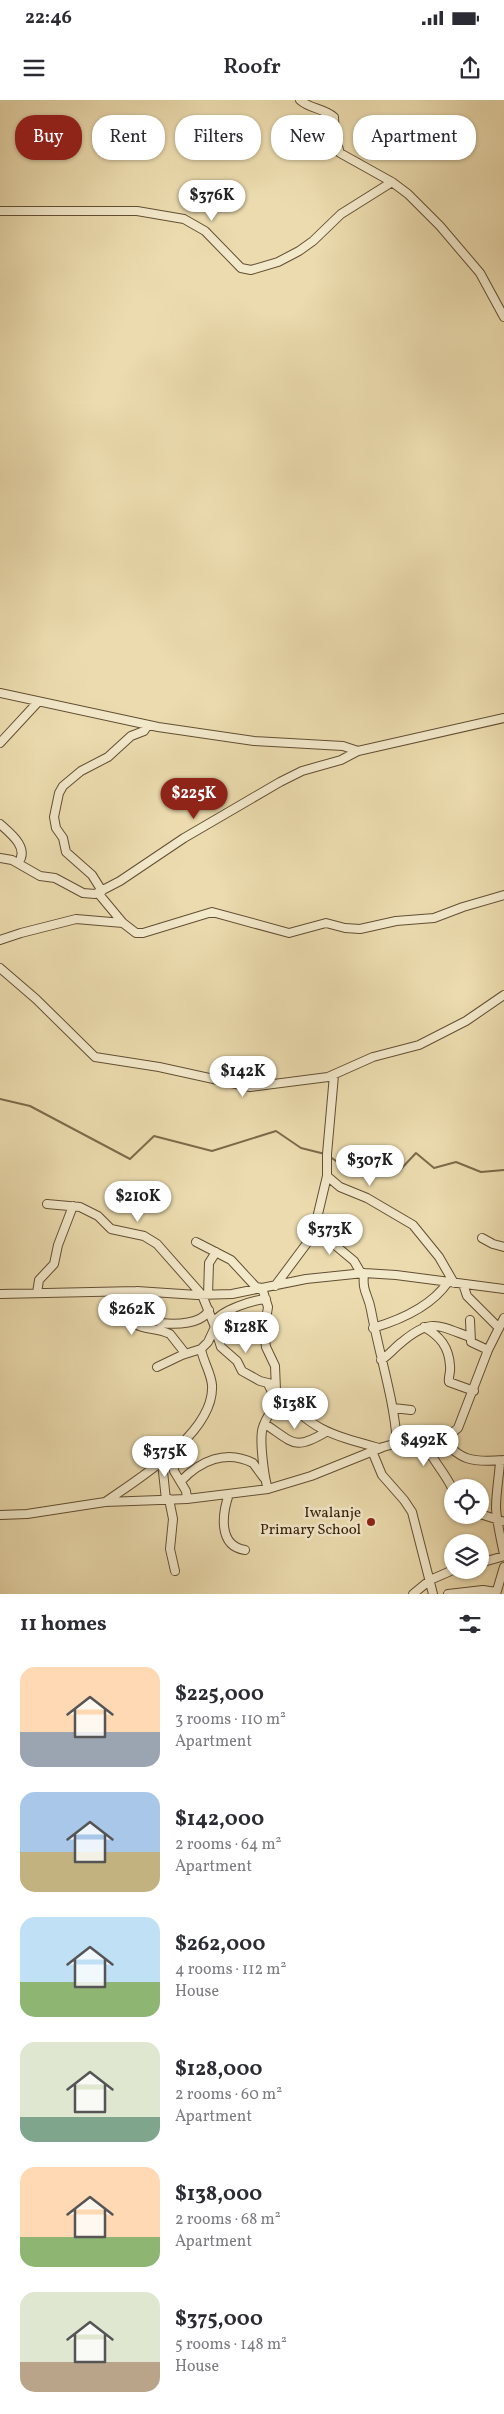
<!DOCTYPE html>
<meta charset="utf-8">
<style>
:root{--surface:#fff;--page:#f2f2f3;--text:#2b2b33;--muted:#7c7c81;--accent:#8f2418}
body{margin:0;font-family:Vollkorn,serif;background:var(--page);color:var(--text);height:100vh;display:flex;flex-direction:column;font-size:19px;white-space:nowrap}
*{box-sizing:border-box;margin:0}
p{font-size:16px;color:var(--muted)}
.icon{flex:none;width:28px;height:28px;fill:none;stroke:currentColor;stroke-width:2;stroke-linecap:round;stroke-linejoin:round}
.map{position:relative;height:1494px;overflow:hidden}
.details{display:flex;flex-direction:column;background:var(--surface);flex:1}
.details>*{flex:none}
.guide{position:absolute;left:15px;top:15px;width:475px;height:45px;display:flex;gap:10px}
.buttons{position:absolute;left:444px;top:1379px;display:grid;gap:10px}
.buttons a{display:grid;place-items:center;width:45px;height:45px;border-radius:50%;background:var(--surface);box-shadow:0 1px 4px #0004;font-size:25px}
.price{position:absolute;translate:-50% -42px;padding:0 11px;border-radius:18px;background:#fff;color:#222;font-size:16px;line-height:32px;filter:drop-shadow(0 1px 2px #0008)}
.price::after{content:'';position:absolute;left:50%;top:30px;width:15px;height:11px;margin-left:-8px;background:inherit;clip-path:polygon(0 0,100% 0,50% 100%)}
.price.active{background:var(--accent);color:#fff}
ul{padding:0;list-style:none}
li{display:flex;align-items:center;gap:15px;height:125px;padding:0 20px}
li span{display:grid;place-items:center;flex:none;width:140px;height:100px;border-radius:15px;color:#555}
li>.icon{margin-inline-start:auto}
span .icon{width:60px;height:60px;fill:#fffc;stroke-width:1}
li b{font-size:21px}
h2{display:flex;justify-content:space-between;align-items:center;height:60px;padding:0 20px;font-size:21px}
.tag{padding:0 18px;border-radius:20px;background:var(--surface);box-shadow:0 1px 4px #0004;font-size:18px;line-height:45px}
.tag.active{background:var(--accent);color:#fff}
.status{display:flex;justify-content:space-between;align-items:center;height:35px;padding:0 25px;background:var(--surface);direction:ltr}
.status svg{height:14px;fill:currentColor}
header{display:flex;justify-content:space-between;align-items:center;height:65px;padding:0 20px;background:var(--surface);font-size:22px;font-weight:600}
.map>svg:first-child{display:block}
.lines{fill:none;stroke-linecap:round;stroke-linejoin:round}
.stream{stroke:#7d6a4b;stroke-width:2}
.minor-casing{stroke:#634f33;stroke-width:10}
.minor{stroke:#f2e8ca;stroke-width:8}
.poi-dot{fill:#8f2418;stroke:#f2e8ca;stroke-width:2}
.labels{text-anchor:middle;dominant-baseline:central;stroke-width:5;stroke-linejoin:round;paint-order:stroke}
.poi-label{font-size:15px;fill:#36200a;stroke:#f2e8ca;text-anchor:end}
</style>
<div class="status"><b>22:46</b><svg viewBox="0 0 49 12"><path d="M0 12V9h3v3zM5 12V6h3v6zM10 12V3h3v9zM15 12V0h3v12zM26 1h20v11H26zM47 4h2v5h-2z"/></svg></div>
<header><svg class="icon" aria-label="menu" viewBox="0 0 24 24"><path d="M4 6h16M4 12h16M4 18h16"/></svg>Roofr<svg class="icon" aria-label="share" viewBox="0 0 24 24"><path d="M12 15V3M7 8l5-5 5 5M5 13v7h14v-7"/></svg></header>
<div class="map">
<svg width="504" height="1494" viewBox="0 0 504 1494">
<rect width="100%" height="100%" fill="#ebdbae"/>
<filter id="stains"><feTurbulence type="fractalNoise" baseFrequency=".004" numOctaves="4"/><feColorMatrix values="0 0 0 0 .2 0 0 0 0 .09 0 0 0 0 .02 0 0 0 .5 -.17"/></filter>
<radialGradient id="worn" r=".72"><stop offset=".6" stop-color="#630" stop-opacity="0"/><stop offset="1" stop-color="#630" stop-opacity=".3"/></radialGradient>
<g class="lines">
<path class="stream" d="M0 999 30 1006 130 1059 154 1036 212 1051 276 1031 301 1048 325 1054
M329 1056 357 1076 384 1047 399 1071 416 1053 434 1068 456 1062 481 1072 504 1070"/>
<defs>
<path id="minor" d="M300 0C310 9 323 8 334 17L335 37 340 53 392 82 408 94 440 126 480 173 504 217
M0 111H137L184 119 205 131 241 168 251 170 278 162 299 151 313 141 341 114 392 82
M0 593 158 627 254 641 343 646 358 651 504 618
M0 643 38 602
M0 724C10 733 30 748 18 763
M0 758 12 760 40 776 55 778 83 793 95 794 120 781 184 738 280 682 302 671 341 660 358 651
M102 791 92 775 66 752 63 738 56 728 54 717 59 693 63 686 81 671 108 657 131 636 144 631 148 625
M98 793 123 823
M0 840 21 833 76 819 123 823 136 833H143L212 812 289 833 326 823 345 828 360 829 396 821 434 818 463 807 504 795
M0 868 36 899 95 957 159 967 250 987 328 977 373 957 419 945 466 921 504 895
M334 975 327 1054V1076L340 1087 367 1098 413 1125 439 1157 454 1183
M47 1104 80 1107 98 1116 111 1129 144 1136 157 1144 202 1195 215 1227 208 1242 201 1249C203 1261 211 1273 212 1285 215 1332 140 1378 105 1402
M319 1119 330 1141 354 1161 361 1173
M482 1138 493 1144 504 1147
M196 1142 231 1160 256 1187 262 1188 268 1207 264 1232 266 1247 275 1266 276 1290C312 1330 328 1334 379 1348
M364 1173C362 1193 368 1193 371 1210 379 1254 394 1298 397 1343
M463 1184 467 1196 499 1228
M275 1186 313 1135 327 1076
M137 1191C138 1204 151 1217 161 1223 176 1225 202 1224 209 1210
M118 1192C119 1198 122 1202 124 1207 134 1235 149 1224 170 1234L185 1253
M37 1193 39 1180 54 1164 58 1145 73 1106
M0 1194 137 1191 197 1195 232 1194 306 1179 364 1173 396 1175 504 1189
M208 1195 209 1163 216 1152
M470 1220 471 1242 488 1250
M214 1222C221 1210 253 1200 266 1199
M424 1227C440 1236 449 1247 450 1266 451 1272 448 1277 449 1282L474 1291
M215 1228 221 1247 237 1261 242 1271 260 1281 272 1284
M373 1228C400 1220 431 1207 448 1182
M381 1260C389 1255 394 1248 402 1242 431 1218 437 1225 470 1237
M157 1267 182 1255 201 1249
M268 1284C282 1308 265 1313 262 1331 260 1343 264 1378 268 1389
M393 1308 411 1310
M265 1324C294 1343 294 1351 326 1332
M422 1336C428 1356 443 1369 452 1388
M438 1336C461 1360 470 1363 504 1360
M173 1350 174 1371 186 1391 187 1399
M372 1351 382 1375 404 1400 412 1412 433 1494
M504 1360 500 1362C499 1377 496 1393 496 1408 497 1423 501 1440 504 1454
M162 1362 166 1400
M181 1381C200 1361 226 1349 253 1363L264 1378
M229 1394C222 1414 218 1446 245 1450
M169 1399 173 1419 170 1449 175 1471
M480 1414 502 1421
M0 1415 27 1414 105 1402 187 1399 268 1389 311 1376 383 1347 422 1336 451 1334 458 1328 488 1250 504 1218
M480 1463 504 1456
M413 1494 430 1480 453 1470
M448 1494 483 1490 496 1492
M496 1494 504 1467"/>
</defs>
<use href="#minor" class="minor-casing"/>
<use href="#minor" class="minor"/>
</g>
<circle class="poi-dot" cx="371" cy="1422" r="5"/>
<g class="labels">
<g class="poi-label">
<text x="361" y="1413">Iwalanje<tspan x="361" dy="17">Primary School</tspan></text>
</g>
</g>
<rect width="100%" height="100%" filter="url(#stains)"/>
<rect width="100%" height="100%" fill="url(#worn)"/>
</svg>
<div class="buttons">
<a><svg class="icon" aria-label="locate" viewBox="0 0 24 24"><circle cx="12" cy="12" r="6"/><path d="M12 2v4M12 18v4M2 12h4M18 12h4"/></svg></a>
<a><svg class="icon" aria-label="layers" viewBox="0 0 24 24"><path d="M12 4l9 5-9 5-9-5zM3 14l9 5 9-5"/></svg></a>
</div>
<b class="price" style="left:212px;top:122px">$376K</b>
<b class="price active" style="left:194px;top:720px">$225K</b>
<b class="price" style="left:243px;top:998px">$142K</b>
<b class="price" style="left:370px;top:1087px">$307K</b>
<b class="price" style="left:138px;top:1123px">$210K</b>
<b class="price" style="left:330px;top:1156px">$373K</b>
<b class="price" style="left:132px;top:1236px">$262K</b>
<b class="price" style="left:246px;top:1254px">$128K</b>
<b class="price" style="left:295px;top:1330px">$138K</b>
<b class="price" style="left:424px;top:1367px">$492K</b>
<b class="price" style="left:165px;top:1378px">$375K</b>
<div class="guide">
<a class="tag active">Buy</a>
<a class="tag">Rent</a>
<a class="tag">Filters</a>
<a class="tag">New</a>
<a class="tag">Apartment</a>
</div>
</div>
<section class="details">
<h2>11 homes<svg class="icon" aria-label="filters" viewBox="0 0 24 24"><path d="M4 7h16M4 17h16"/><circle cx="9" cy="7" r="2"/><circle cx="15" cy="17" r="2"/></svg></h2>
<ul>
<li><span style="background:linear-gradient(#ffd9b3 65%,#9aa5b1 0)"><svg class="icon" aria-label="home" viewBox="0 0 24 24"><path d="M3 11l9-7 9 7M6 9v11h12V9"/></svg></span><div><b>$225,000</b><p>3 rooms · 110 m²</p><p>Apartment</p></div></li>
<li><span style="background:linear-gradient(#a9c7e8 60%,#c2b280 0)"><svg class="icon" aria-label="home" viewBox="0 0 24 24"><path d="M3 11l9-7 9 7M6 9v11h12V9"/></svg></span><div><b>$142,000</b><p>2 rooms · 64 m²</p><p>Apartment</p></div></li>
<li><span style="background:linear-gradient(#bfe0f5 65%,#8fb573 0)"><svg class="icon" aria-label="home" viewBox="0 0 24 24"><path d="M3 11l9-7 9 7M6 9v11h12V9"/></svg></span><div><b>$262,000</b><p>4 rooms · 112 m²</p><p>House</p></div></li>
<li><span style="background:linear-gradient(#dfe7d0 75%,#7fa58c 0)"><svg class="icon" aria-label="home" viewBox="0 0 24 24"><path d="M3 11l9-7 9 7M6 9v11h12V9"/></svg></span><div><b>$128,000</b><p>2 rooms · 60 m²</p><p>Apartment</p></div></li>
<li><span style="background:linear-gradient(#ffd9b3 70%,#8fb573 0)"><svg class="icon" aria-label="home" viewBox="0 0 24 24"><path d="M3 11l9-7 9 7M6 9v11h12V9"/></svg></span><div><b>$138,000</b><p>2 rooms · 68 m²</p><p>Apartment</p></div></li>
<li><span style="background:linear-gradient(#dfe7d0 70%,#b9a48a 0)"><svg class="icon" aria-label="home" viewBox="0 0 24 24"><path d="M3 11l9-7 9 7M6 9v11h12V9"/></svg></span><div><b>$375,000</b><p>5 rooms · 148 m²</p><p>House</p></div></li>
</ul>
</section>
